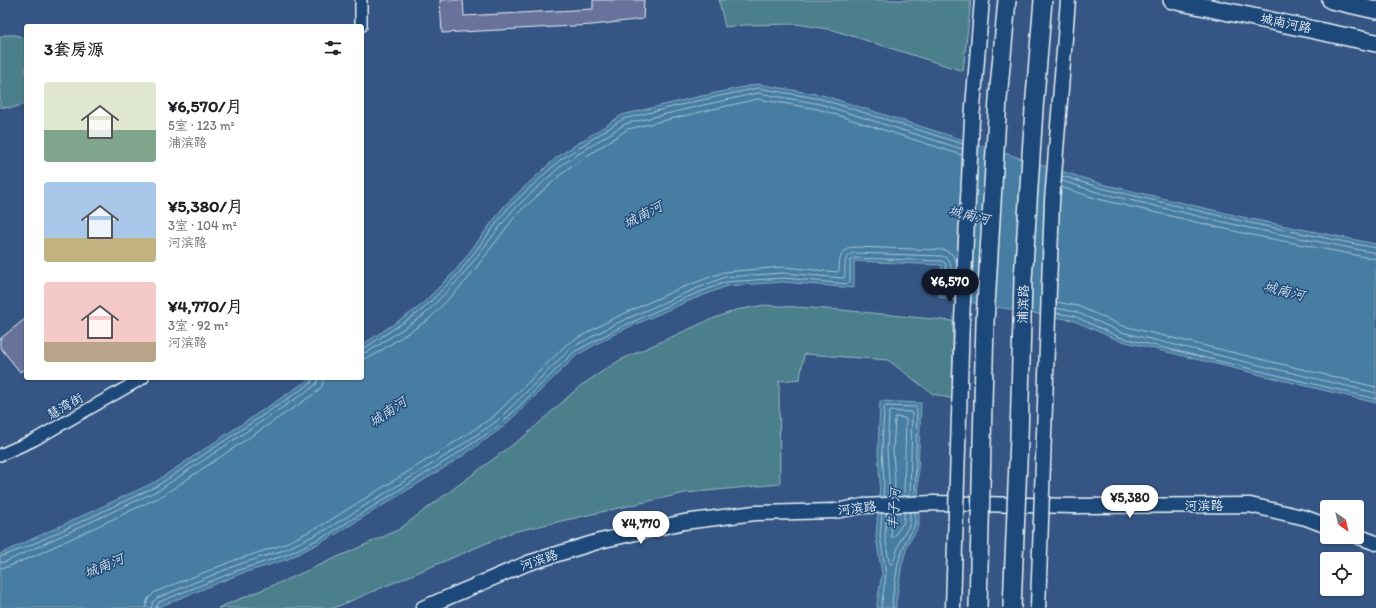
<!DOCTYPE html>
<html lang="zh">
<meta charset="utf-8">
<style>
:root{--surface:#fff;--page:#f2f2f2;--text:#202124;--muted:#757577;--accent:#111827}
body{margin:0;font-family:Itim,"LXGW WenKai TC",sans-serif;background:var(--page);color:var(--text);height:100vh;display:flex;flex-direction:column;font-size:15px;white-space:nowrap}
*{box-sizing:border-box;margin:0}
p{font-size:13px;color:var(--muted)}
.icon{flex:none;width:22px;height:22px;fill:none;stroke:currentColor;stroke-width:2;stroke-linecap:round;stroke-linejoin:round}
.map{position:relative;flex:1;overflow:hidden}
.side{position:absolute;left:24px;top:24px;width:340px;height:356px;display:flex;flex-direction:column;background:var(--surface);border-radius:4px;box-shadow:0 1px 3px #0004}
.side>*{flex:none}
.needle{width:26px;rotate:146deg}
.buttons{position:absolute;left:1320px;top:500px;display:grid;gap:8px}
.buttons a{display:grid;place-items:center;width:44px;height:44px;border-radius:4px;background:var(--surface);box-shadow:0 1px 3px #0004;font-size:20px}
.price{position:absolute;translate:-50% -34px;padding:0 9px;border-radius:14px;background:#fff;color:#222;font-size:13px;line-height:26px;filter:drop-shadow(0 1px 2px #0008)}
.price::after{content:'';position:absolute;left:50%;top:24px;width:12px;height:9px;margin-left:-6px;background:inherit;clip-path:polygon(0 0,100% 0,50% 100%)}
.price.active{background:var(--accent);color:#fff}
ul{padding:0;list-style:none}
li{display:flex;align-items:center;gap:12px;height:100px;padding:0 20px}
li span{display:grid;place-items:center;flex:none;width:112px;height:80px;border-radius:4px;color:#555}
li>.icon{margin-inline-start:auto}
span .icon{width:48px;height:48px;fill:#fffc;stroke-width:1}
li b{font-size:17px}
h2{display:flex;justify-content:space-between;align-items:center;height:48px;padding:0 20px;font-size:17px}
.map>svg:first-child{display:block}
.green{fill:#4c7f8c;stroke:#9ab8c2}
.water{fill:#467da2;stroke:#87abc4}
.lines{fill:none;stroke-linecap:round;stroke-linejoin:round}
.shore{stroke:#a7c3d6;stroke-width:1}
.building{fill:#68729b;stroke:#e8f1f8}
.minor-casing{stroke:#e8f1f8;stroke-width:14}
.tertiary-casing{stroke:#e8f1f8;stroke-width:17}
.primary-casing{stroke:#e8f1f8;stroke-width:20}
.minor{stroke:#1f4a7a;stroke-width:11}
.tertiary{stroke:#1f4a7a;stroke-width:14}
.primary{stroke:#1f4a7a;stroke-width:17}
.tertiary-bridge-casing{stroke:#e8f1f8;stroke-width:17;stroke-linecap:butt}
.primary-bridge-casing{stroke:#e8f1f8;stroke-width:20;stroke-linecap:butt}
.tertiary-bridge{stroke:#1f4a7a;stroke-width:14}
.primary-bridge{stroke:#1f4a7a;stroke-width:17}
.labels{text-anchor:middle;dominant-baseline:central;stroke-width:3;stroke-linejoin:round;paint-order:stroke}
.street-label{font-size:13px;fill:#e8f1f8;stroke:#1f4a7a}
.water-label{font-size:14px;font-style:italic;fill:#d0e0eb;stroke:#1f4a7a}
</style>
<div class="map">
<svg width="1376" height="608" viewBox="0 0 1376 608">
<rect width="100%" height="100%" fill="#355684"/>
<filter id="ink" filterUnits="userSpaceOnUse"><feTurbulence type="fractalNoise" baseFrequency=".025" numOctaves="2"/><feDisplacementMap in="SourceGraphic" scale="8" xChannelSelector="R" yChannelSelector="G"/><feConvolveMatrix kernelMatrix="1 2 1 2 8 2 1 2 1" color-interpolation-filters="sRGB"/></filter>
<g filter="url(#ink)">
<path class="green" d="M719 0H971L963 71 833 30 797 24 746 25 725 27Z
M4 35H16L26 39V104L11 108 0 107V37Z
M765 305 841 310 953 321V399L933 394 888 360 804 354 800 379 779 381 780 484 685 493 513 532 334 608H218L293 577 398 530 527 434 580 386 620 360 707 321 736 310Z"/>
<path class="water" d="M758 84 822 95 1102 184 1251 219 1376 244V403L1118 340 1072 320 939 297 942 265 854 261V288L783 282 727 286 686 302 618 332 577 355 502 428 455 461 331 537 288 559 240 574 156 608H0V554L155 482 311 378H362V345L418 308 456 270 505 205 557 157 622 115 697 97Z
M880 401 921 403 918 470 919 526 908 544 902 564 896 602V608H877V604L882 574 876 537 880 483 878 450Z"/>
<g class="lines">
<path class="shore" d="M1062 176 1101 188 1250 223 1376 248
M1062 181 1100 193 1249 228 1376 253
M1061 187 1098 199 1247 234 1376 259
M1057 302 1078 306 1123 326 1376 387
M1056 308 1076 312 1121 332 1376 393
M1056 313 1074 316 1119 337 1376 399
M362 348 366 347 421 311 459 273 508 208 560 160 623 119 697 101 758 88 821 99 963 144
M362 353 368 352 424 315 462 276 512 211 563 164 625 124 699 106 758 93 820 104 962 149
M362 359 371 357 428 320 467 280 516 215 567 169 628 129 700 112 758 99 818 109 962 155
M883 497 884 483 882 450 884 408 886 406 915 407 917 408 915 496
M888 497 889 482 887 450 889 413 891 411 910 412 912 413 910 496
M894 497 895 482 893 451 895 419 896 417 904 418 906 419 904 496
M887 513 885 536 889 562 891 564 893 563 900 541 910 524V512
M893 513 891 536 893 538 904 522V512
M0 557 29 546 157 486 311 383 313 378
M0 562H5L159 490 313 387 317 383 318 378
M0 568 7 567 34 556 162 496 317 392 322 386 324 378
M145 608 148 599 155 592 235 560 282 545 324 524 446 448 493 417 567 344 612 319 681 288 724 272 783 267 838 272 839 270C839 259 841 249 854 247L944 250 952 254 957 263
M151 608 153 602 157 598 237 565 284 550 327 529 450 453 497 421 571 348 615 324 683 294 725 277 783 273 843 278 845 277C845 267 843 257 853 253L942 256C956 260 950 277 949 288L955 290
M156 608 157 605 159 602 239 570 286 555 329 534 452 457 500 425 574 352 617 329 685 298 726 282 783 278 848 284 850 282V261L854 258 942 261 945 263 946 266 944 292 955 295
M881 608 886 574 880 536 882 513
M893 608 892 601 898 563 905 543 915 525V512"/>
</g>
<path class="building" d="M440 0H463L464 16 593 9V0H644L643 19 593 25 442 33Z
M26 318V368L20 372 0 347V339Z"/>
<g class="lines">
<defs>
<path id="minor" d="M361 26V0
M0 455 34 440 143 378"/>
<path id="tertiary" d="M1357 536 1376 543
M423 608 528 563 600 541 684 522 755 513 835 511 863 506 934 503 1075 506 1250 505 1306 518 1327 526"/>
<path id="primary" d="M1172 0 1376 43
M1331 0 1376 10"/>
</defs>
<use href="#minor" class="minor-casing"/>
<use href="#tertiary" class="tertiary-casing"/>
<use href="#primary" class="primary-casing"/>
<use href="#minor" class="minor"/>
<use href="#tertiary" class="tertiary"/>
<use href="#primary" class="primary"/>
<defs>
<path id="tertiary-bridge" d="M953 608 962 320 972 119 982 0
M1038 608 1052 201 1068 0"/>
<path id="primary-bridge" d="M978 608 985 322 998 99 1007 0
M1012 608 1019 438 1023 280 1034 109 1043 0"/>
</defs>
<use href="#tertiary-bridge" class="tertiary-bridge-casing"/>
<use href="#primary-bridge" class="primary-bridge-casing"/>
<use href="#tertiary-bridge" class="tertiary-bridge"/>
<use href="#primary-bridge" class="primary-bridge"/>
</g>
</g>
<g class="labels">
<g class="street-label">
<text transform="translate(1286 23) rotate(12)">城南河路</text>
<text transform="translate(1023 304) rotate(-88)">浦滨路</text>
<text transform="translate(65 406) rotate(-30)">慧湾街</text>
<text x="1204" y="505">河滨路</text>
<text transform="translate(857 508) rotate(-7)">河滨路</text>
<text transform="translate(539 560) rotate(-19)">河滨路</text>
</g>
<g class="water-label">
<text transform="translate(643 215) rotate(-28)">城南河</text>
<text transform="translate(969 215) rotate(14)">城南河</text>
<text transform="translate(1284 291) rotate(14)">城南河</text>
<text transform="translate(388 412) rotate(-34)">城南河</text>
<text transform="translate(894 509) rotate(-86)">丰子河</text>
<text transform="translate(104 566) rotate(-23)">城南河</text>
</g>
</g>
</svg>
<div class="buttons">
<a><svg class="needle" viewBox="-14 -14 28 28"><path d="M0-13l5 13h-10z" fill="#e53935"/><path d="M0 13l5-13h-10z" fill="#757577"/></svg></a>
<a><svg class="icon" aria-label="locate" viewBox="0 0 24 24"><circle cx="12" cy="12" r="6"/><path d="M12 2v4M12 18v4M2 12h4M18 12h4"/></svg></a>
</div>
<b class="price active" style="left:950px;top:303px">¥6,570</b>
<b class="price" style="left:1130px;top:519px">¥5,380</b>
<b class="price" style="left:641px;top:545px">¥4,770</b>
<section class="side">
<h2>3套房源<svg class="icon" aria-label="filters" viewBox="0 0 24 24"><path d="M4 7h16M4 17h16"/><circle cx="9" cy="7" r="2"/><circle cx="15" cy="17" r="2"/></svg></h2>
<ul>
<li><span style="background:linear-gradient(#dfe7d0 60%,#7fa58c 0)"><svg class="icon" aria-label="home" viewBox="0 0 24 24"><path d="M3 11l9-7 9 7M6 9v11h12V9"/></svg></span><div><b>¥6,570/月</b><p>5室 · 123 m²</p><p>浦滨路</p></div></li>
<li><span style="background:linear-gradient(#a9c7e8 70%,#c2b280 0)"><svg class="icon" aria-label="home" viewBox="0 0 24 24"><path d="M3 11l9-7 9 7M6 9v11h12V9"/></svg></span><div><b>¥5,380/月</b><p>3室 · 104 m²</p><p>河滨路</p></div></li>
<li><span style="background:linear-gradient(#f6c9c9 75%,#b9a48a 0)"><svg class="icon" aria-label="home" viewBox="0 0 24 24"><path d="M3 11l9-7 9 7M6 9v11h12V9"/></svg></span><div><b>¥4,770/月</b><p>3室 · 92 m²</p><p>河滨路</p></div></li>
</ul>
</section>
</div>
